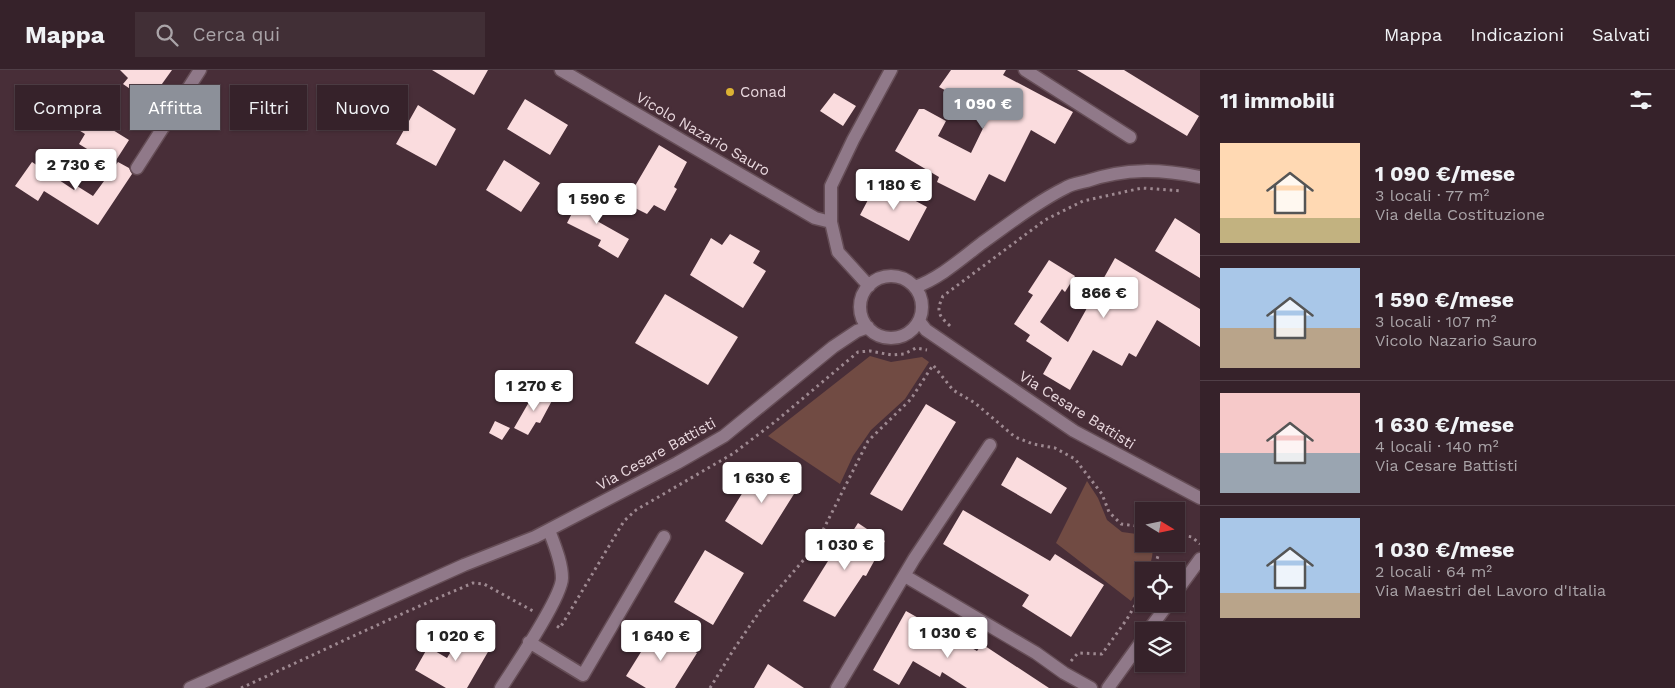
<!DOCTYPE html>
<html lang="it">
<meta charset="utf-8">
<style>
:root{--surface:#36222a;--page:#412f36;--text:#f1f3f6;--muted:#aaa4a8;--line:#503f47;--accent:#8c9099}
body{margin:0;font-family:"Work Sans",sans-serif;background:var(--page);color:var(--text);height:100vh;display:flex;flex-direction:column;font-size:19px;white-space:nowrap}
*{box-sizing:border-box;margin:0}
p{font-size:16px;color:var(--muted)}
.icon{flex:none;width:28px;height:28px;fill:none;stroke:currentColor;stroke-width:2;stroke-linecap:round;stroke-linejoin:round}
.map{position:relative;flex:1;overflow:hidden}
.sheet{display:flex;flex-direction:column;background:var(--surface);width:475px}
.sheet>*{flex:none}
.hud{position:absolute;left:15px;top:15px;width:475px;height:45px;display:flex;gap:10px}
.needle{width:32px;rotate:100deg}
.tools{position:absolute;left:1135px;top:432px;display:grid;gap:10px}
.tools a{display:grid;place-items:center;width:50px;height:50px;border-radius:0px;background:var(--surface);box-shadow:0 1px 4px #0004,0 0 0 1px var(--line);font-size:25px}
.price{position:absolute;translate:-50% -42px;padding:0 11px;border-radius:5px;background:#fff;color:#222;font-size:16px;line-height:32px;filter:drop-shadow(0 1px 2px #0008)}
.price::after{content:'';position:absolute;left:50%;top:30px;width:15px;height:11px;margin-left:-8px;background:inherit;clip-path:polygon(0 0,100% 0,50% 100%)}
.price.selected{background:var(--accent);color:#fff}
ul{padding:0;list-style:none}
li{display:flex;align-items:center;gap:15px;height:125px;padding:0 20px}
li+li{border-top:1px solid var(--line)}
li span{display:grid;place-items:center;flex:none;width:140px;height:100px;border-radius:0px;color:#555}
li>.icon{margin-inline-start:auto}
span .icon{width:60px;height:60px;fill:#fffc;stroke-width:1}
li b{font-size:21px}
h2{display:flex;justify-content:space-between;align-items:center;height:60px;padding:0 20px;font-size:21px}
.pill{padding:0 18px;border-radius:0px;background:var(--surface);box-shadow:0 1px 4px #0004,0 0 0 1px var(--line);font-size:18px;line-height:45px}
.pill.selected{background:var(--accent);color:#fff}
header{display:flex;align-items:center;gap:30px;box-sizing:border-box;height:70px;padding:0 25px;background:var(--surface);border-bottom:1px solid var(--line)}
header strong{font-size:24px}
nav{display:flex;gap:28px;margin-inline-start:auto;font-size:18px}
.search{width:350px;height:45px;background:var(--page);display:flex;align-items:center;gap:12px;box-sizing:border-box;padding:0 18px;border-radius:0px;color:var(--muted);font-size:19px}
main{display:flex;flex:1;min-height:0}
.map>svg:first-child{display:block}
.green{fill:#714b43}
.building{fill:#fadcde}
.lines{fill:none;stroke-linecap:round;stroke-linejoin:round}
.minor-casing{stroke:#654d56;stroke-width:15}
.path{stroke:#9e8991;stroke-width:3;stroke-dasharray:2.5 4;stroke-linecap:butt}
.minor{stroke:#907989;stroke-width:12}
.poi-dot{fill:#dcb233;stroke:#482e38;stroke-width:2}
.labels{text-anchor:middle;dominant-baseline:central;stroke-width:5;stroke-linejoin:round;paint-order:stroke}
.poi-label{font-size:15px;fill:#ead9df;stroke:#482e38;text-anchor:start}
.street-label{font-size:15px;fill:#ead9df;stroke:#482e38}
</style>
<header>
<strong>Mappa</strong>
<div class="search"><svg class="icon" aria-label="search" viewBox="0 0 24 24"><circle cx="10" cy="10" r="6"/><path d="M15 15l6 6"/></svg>Cerca qui</div>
<nav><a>Mappa</a><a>Indicazioni</a><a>Salvati</a></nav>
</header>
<main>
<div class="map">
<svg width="1200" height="618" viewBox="0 0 1200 618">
<rect width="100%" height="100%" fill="#482e38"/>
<path class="green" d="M870 286 891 292 922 287 929 292 905 329 871 360 853 386 840 414 768 366Z
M1087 411 1098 428 1107 450 1122 462 1144 465V474H1152C1154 482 1151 493 1148 501H1144V510L1131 531 1056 473Z"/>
<path class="building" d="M120 0H172L149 32 123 14 128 8Z
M432 0H488L474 25Z
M951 0H1006L1003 5 1073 42 1055 74 1031 60 1005 112 989 104 975 131 937 112 939 107 895 81 919 39H924L946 51 938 66 971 83 990 44 939 17Z
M1077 0H1124L1199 46 1187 66Z
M834 23 856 36 843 56 820 41Z
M525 29 568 55 550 85 507 59Z
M418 35 456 59 436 96 396 74Z
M71 38 81 45 82 41 129 70 113 95 79 74 85 64 63 50Z
M659 75 687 92 674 117 677 119 665 141 654 135 647 144 625 133Z
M504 90 540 113 521 142 486 120Z
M32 92 74 120 77 116 93 126 118 92 129 98 132 104 98 155 44 121 38 131 15 116Z
M878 111 927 137 909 171 860 145Z
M583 122 606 135 597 151 629 169 618 188 598 176 601 170 567 153Z
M1175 148 1200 164V208L1155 181Z
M730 164 760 181 753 193 766 201 743 238 690 205 711 168 722 175Z
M1115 188 1200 239V277L1157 250 1136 287 1129 283 1122 296 1093 280 1070 320 1043 304 1052 288 1026 271 1030 265 1014 254 1033 225 1028 222 1049 190 1075 206 1065 222 1062 219 1040 252 1068 272Z
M665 224 738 267 708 315 635 273Z
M541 320 555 325 540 353 536 352 528 365 514 358 529 332 533 335Z
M926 334 956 352 902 441 870 424Z
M495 351 510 358 502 370 489 363Z
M1017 387 1067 418 1051 444 1001 415Z
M761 393 799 416 762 475 725 451Z
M963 440 1050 491 1055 484 1104 515 1071 567 1022 536 1029 525 943 474Z
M858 453 885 471 866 506 863 505 835 547 803 531 828 491 831 490 835 484 837 486Z
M705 480 744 503 713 555 674 532Z
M906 541 977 581 982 574 1049 618H967L942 602 940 607 913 591 899 615 873 600Z
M465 558 492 575 467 618H446L415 600 428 577 447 588Z
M656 558 697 583 675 618H646L626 606Z
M768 594 804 618H754Z"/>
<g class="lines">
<defs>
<path id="minor" d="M561 0 815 148 831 152
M1025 0 1130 67
M137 98 200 0
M860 237a31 31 0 1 1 62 0a31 31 0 1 1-62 0Z
M869 216 838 182 831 152V116L853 70 891 0
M915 217C940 208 961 189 982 173 1009 154 1035 133 1065 118 1071 114 1079 113 1087 111 1126 98 1160 99 1200 107
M919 251 926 260 1074 361 1200 428
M905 506 1036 583 1064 603 1091 618
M1176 522 1200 489
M1148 561 1168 534
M529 572 583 605 664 467
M190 618 464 495 535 467 677 393 724 366 833 277 857 261 868 257
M501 618C514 598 562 527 562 508 562 492 554 474 549 460
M837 618 914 489 990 375
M1108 618 1144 568"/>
</defs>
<use href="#minor" class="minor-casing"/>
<path class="path" d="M950 256C938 245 936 241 943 226L1045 150 1083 131 1142 118 1182 121
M1176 464 1192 467 1200 474
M1153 501 1159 483 1157 474
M557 556 560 558 624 451 636 440 734 383 776 351 858 282 870 281 892 285 904 284 916 278 927 280
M1071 591 1078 583 1102 584 1127 549 1144 520
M241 618C318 583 394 546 473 513L484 514 533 541
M710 618 734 579 762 538 814 478 868 371 911 329 933 295 953 320 975 333 1015 367 1033 374 1055 378 1075 389 1102 424 1109 442 1121 454 1144 457"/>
<use href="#minor" class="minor"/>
</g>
<circle class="poi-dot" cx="730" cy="22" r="5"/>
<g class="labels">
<g class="poi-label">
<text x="740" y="22">Conad</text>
</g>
<g class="street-label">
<text transform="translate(703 64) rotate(30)">Vicolo Nazario Sauro</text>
<text transform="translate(1077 340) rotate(32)">Via Cesare Battisti</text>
<text transform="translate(656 384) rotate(-29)">Via Cesare Battisti</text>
</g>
</g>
</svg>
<div class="tools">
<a><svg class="needle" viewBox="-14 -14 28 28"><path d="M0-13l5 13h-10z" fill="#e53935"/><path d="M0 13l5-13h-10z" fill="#aaa4a8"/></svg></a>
<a><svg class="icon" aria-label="locate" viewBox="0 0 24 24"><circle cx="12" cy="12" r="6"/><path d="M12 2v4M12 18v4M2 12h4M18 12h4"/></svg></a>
<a><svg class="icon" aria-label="layers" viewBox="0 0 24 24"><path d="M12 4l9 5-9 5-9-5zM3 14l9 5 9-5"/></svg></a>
</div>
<b class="price selected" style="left:983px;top:60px">1 090 €</b>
<b class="price" style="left:76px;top:121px">2 730 €</b>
<b class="price" style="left:894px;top:141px">1 180 €</b>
<b class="price" style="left:597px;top:155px">1 590 €</b>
<b class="price" style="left:1104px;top:249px">866 €</b>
<b class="price" style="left:534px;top:342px">1 270 €</b>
<b class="price" style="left:762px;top:434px">1 630 €</b>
<b class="price" style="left:845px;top:501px">1 030 €</b>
<b class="price" style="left:948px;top:589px">1 030 €</b>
<b class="price" style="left:456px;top:592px">1 020 €</b>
<b class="price" style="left:661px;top:592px">1 640 €</b>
<div class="hud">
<a class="pill">Compra</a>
<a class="pill selected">Affitta</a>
<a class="pill">Filtri</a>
<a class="pill">Nuovo</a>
</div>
</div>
<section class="sheet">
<h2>11 immobili<svg class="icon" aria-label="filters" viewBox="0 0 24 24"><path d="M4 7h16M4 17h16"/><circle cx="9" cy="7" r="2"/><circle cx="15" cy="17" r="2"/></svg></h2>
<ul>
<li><span style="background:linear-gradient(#ffd9b3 75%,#c2b280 0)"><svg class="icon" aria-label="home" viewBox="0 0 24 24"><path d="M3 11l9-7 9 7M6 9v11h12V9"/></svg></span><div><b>1 090 €/mese</b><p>3 locali · 77 m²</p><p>Via della Costituzione</p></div></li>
<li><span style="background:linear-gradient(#a9c7e8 60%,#b9a48a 0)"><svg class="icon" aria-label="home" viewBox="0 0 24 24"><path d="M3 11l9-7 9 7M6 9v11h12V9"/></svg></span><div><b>1 590 €/mese</b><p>3 locali · 107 m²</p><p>Vicolo Nazario Sauro</p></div></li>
<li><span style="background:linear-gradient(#f6c9c9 60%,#9aa5b1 0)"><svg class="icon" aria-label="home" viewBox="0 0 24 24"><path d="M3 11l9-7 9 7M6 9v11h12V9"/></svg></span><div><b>1 630 €/mese</b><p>4 locali · 140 m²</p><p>Via Cesare Battisti</p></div></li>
<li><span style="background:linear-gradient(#a9c7e8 75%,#b9a48a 0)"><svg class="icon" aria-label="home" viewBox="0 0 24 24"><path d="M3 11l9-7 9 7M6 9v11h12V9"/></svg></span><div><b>1 030 €/mese</b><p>2 locali · 64 m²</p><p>Via Maestri del Lavoro d'Italia</p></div></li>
</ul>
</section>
</main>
